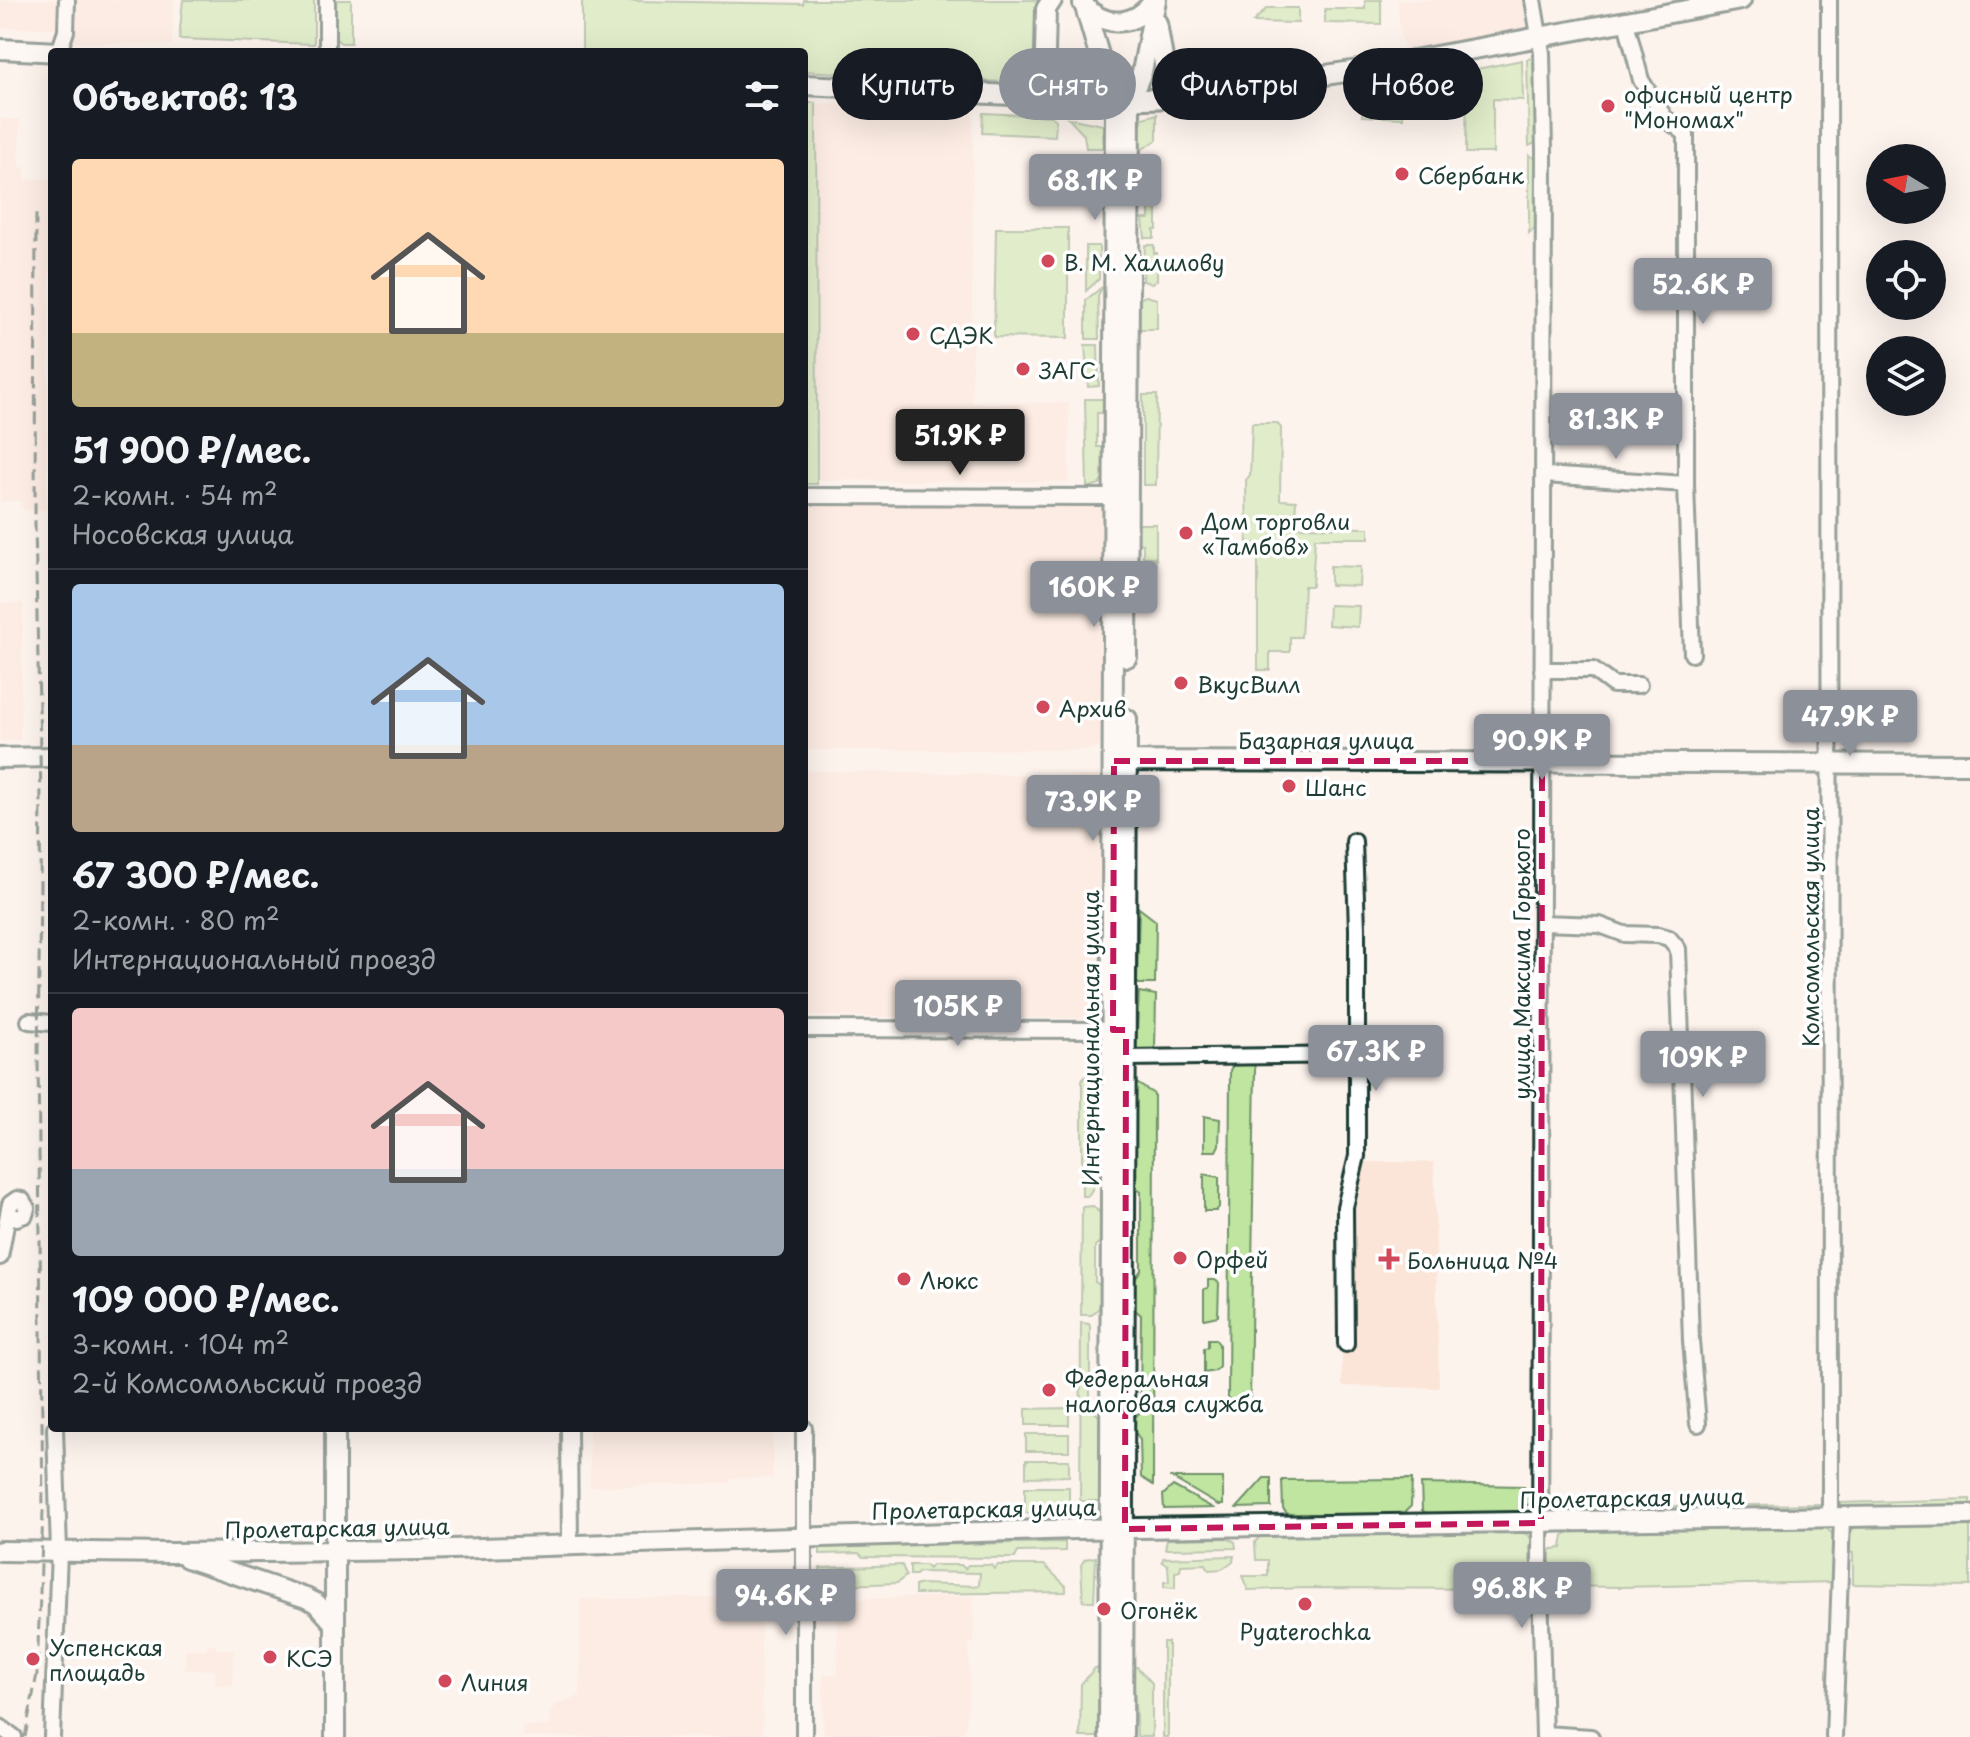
<!DOCTYPE html>
<html lang="ru">
<meta charset="utf-8">
<style>
:root{--surface:#171b24;--page:#20242c;--text:#f1f3f6;--muted:#9ea1a6;--line:#363941;--accent:#8c9099}
body{margin:0;font-family:"Playpen Sans",sans-serif;background:var(--page);color:var(--text);height:100vh;display:flex;flex-direction:column;font-size:30px;white-space:nowrap}
*{box-sizing:border-box;margin:0}
p{font-size:26px;color:var(--muted)}
.icon{flex:none;width:44px;height:44px;fill:none;stroke:currentColor;stroke-width:2;stroke-linecap:round;stroke-linejoin:round}
.map{position:relative;flex:1;overflow:hidden}
.details{position:absolute;left:48px;top:48px;width:760px;height:1384px;display:flex;flex-direction:column;background:var(--surface);border-radius:8px;box-shadow:0 8px 32px #0002}
.details>*{flex:none}
.banner{position:absolute;left:832px;top:48px;width:760px;height:72px;display:flex;gap:16px}
.needle{width:52px;rotate:280deg}
.buttons{position:absolute;left:1866px;top:144px;display:grid;gap:16px}
.buttons a{display:grid;place-items:center;width:80px;height:80px;border-radius:50%;background:var(--surface);box-shadow:0 8px 32px #0002;font-size:40px}
.price{position:absolute;translate:-50% -68px;padding:0 18px;border-radius:8px;background:var(--accent);color:#fff;font-size:26px;line-height:52px;filter:drop-shadow(0 2px 4px #0008)}
.price::after{content:'';position:absolute;left:50%;top:48px;width:24px;height:18px;margin-left:-12px;background:inherit;clip-path:polygon(0 0,100% 0,50% 100%)}
.price.selected{background:#222;color:#fff}
ul{padding:0;list-style:none}
li{display:grid;align-content:center;gap:16px;height:424px;padding:0 24px}
li+li{border-top:2px solid var(--line)}
li span{display:grid;place-items:center;height:248px;border-radius:8px;color:#555}
li>.icon{margin-inline-start:auto}
span .icon{width:144px;height:144px;fill:#fffc;stroke-width:1}
li b{font-size:34px}
h2{display:flex;justify-content:space-between;align-items:center;height:96px;padding:0 24px;font-size:34px}
.chip{padding:0 28px;border-radius:36px;background:var(--surface);box-shadow:0 8px 32px #0002;font-size:28px;line-height:72px}
.chip.selected{background:var(--accent);color:#fff}
.map>svg:first-child{display:block}
.built{fill:#fbe5d8}
.green{fill:#bfe5a0;stroke:#6f916a;stroke-width:2}
.lines{fill:none;stroke-linecap:round;stroke-linejoin:round}
.minor-casing{stroke:#1f3d34;stroke-width:20}
.major-casing{stroke:#1f3d34;stroke-width:24}
.minor{stroke:#fff;stroke-width:14}
.major{stroke:#fff;stroke-width:18}
.rail{stroke:#1f3d34;stroke-width:3;stroke-dasharray:12 6;stroke-linecap:butt}
.marked{fill:none;stroke:#c2185b;stroke-width:6;stroke-dasharray:16 10;stroke-linejoin:round}
.poi-dot{fill:#d1495b;stroke:#fff;stroke-width:3}
.labels{text-anchor:middle;dominant-baseline:central;stroke-width:7;stroke-linejoin:round;paint-order:stroke}
.poi-label{font-size:22px;fill:#1f3d34;stroke:#fff;text-anchor:start}
.street-label{font-size:22px;fill:#1f3d34;stroke:#fff}
</style>
<div class="map">
<svg width="1970" height="1737" viewBox="0 0 1970 1737">
<rect width="100%" height="100%" fill="#fdf3ed"/>
<filter id="ink" filterUnits="userSpaceOnUse"><feTurbulence type="fractalNoise" baseFrequency=".0125" numOctaves="2"/><feDisplacementMap in="SourceGraphic" scale="16" xChannelSelector="R" yChannelSelector="G"/><feConvolveMatrix kernelMatrix="1 2 1 2 8 2 1 2 1" color-interpolation-filters="sRGB"/></filter>
<g filter="url(#ink)">
<path class="built" d="M0 0H57V28H0Z
M74 0H174L172 45 72 42Z
M1398 0H1523L1526 28 1517 34 1408 52 1400 36Z
M816 103 973 112 972 403H1069V482L819 480Z
M0 119H20V167H25V179H51L46 510H23L20 501H0Z
M1085 504 1101 506 1103 513 1102 740 1099 747 1091 750H804V505Z
M0 603H23L20 741H0Z
M804 771 1099 776 1103 784V1002L1099 1012 1086 1018 804 1016Z
M1352 1162H1434L1439 1388 1342 1386 1340 1219Z
M589 1428H773V1478H731L730 1483 590 1487Z
M973 1596 974 1644H969V1697L964 1737H823V1674H838L836 1599Z
M760 1597 763 1737H522V1726H550V1712L557 1703 580 1696V1599Z
M208 1644H216V1649H234L233 1685H215V1670H185V1649H207Z"/>
<path class="green" d="M183 0H314V44L179 39Z
M336 0H351V43H341L336 39Z
M582 0 803 4 804 0H1039L1038 69 1031 81 1023 83 804 71V52H582Z
M1365 0H1381V24L1325 23V9H1365Z
M1267 8H1298V23L1253 22Z
M1534 58 1535 143 1529 146 1527 59Z
M1522 60 1523 100 1493 99V153H1466L1467 71Z
M804 103H816L817 484H804Z
M1362 105 1403 106V118L1362 116Z
M983 113 1051 116 1056 120 1055 136 982 133Z
M1157 114V140L1141 150 1139 128 1143 118Z
M1068 118 1103 125 1104 148H1086L1084 135Z
M1529 155 1536 159V227L1529 233Z
M1157 190V230H1154V238H1145L1143 219H1149V203L1143 201Z
M996 228H1068V338L994 337Z
M1145 245H1154V253H1157V280L1152 284 1143 281Z
M1086 246H1099V279L1086 291Z
M1102 287 1098 296 1099 339H1086V300Z
M1146 296 1157 299V329H1138V299Z
M1085 345H1098L1099 386 1088 387Z
M1143 395H1157L1156 485H1143Z
M1085 399H1106L1107 413H1097V447H1107V470L1100 484 1087 488Z
M1252 423H1277L1281 428 1280 500 1296 501 1294 527 1369 528V538H1315L1312 586H1304L1301 637H1290V652H1270V670H1258V544L1247 542 1246 480 1250 475Z
M1137 524H1156V557H1143V544L1137 543Z
M1143 559H1156V611H1143Z
M1330 566 1360 567 1359 586 1330 585Z
M1329 605 1359 606 1358 627 1328 625Z
M1139 908 1156 921 1155 984H1139L1137 982Z
M1139 992 1156 995 1155 1052H1136Z
M1235 1062H1253L1255 1069 1250 1403 1233 1402 1228 1398 1230 1070Z
M1101 1074 1093 1083V1188L1088 1196H1082V1080L1087 1075Z
M1135 1082 1154 1094 1153 1485 1141 1477 1140 1439 1134 1431V1418L1140 1412 1141 1315 1134 1309V1280L1141 1270V1192L1134 1187Z
M1204 1116 1220 1119 1219 1145 1216 1151H1204Z
M1204 1174 1219 1177V1207L1216 1211H1204Z
M1093 1206 1100 1213V1242L1095 1246V1282L1101 1286 1100 1307 1092 1315H1081L1082 1207Z
M1208 1280H1215L1219 1283 1218 1316 1204 1319V1289L1208 1288Z
M1081 1323 1089 1324 1090 1327V1408L1099 1416V1501H1080Z
M1208 1339H1215L1219 1344V1367L1215 1371 1204 1373V1348L1208 1347Z
M1069 1408V1425H1026V1409Z
M1026 1434H1069V1451H1026Z
M1026 1460H1069V1476L1026 1477Z
M1172 1478H1223V1505H1218Z
M1264 1478H1271V1507L1237 1508Z
M1412 1479 1411 1506 1402 1515 1291 1518 1283 1509 1282 1480Z
M1421 1484 1524 1486 1525 1492 1531 1493V1504L1526 1505 1523 1514 1428 1515 1422 1510Z
M1173 1486 1213 1508 1164 1509 1163 1495Z
M1025 1487H1069V1512L1025 1513Z
M1970 1499V1508H1842L1839 1503Z
M1824 1504 1818 1509 1559 1513 1550 1508Z
M1970 1524V1586L1853 1584V1553L1846 1551 1849 1532 1854 1527Z
M1825 1527 1834 1535V1582L1622 1587 1553 1586 1550 1583V1552L1552 1549 1562 1548 1564 1535 1571 1530Z
M1510 1531 1527 1534 1533 1540V1544L1530 1545V1560H1534C1534 1575 1535 1585 1520 1589L1308 1588 1248 1590 1242 1576H1268V1560H1256L1255 1542 1261 1535Z
M1227 1538 1235 1542 1236 1548 1165 1549 1167 1539Z
M1065 1542V1551L1018 1552 1015 1558 863 1557 859 1553 820 1554V1548L824 1547Z
M1234 1556 1233 1561 1222 1569 1209 1570 1206 1564 1181 1565 1180 1571 1175 1572V1588L1164 1587V1582H1169L1168 1565 1162 1562 1163 1558Z
M1096 1557 1094 1601H1083L1081 1565 1085 1559Z
M902 1565 906 1576 897 1583 821 1586 820 1568Z
M910 1565H925L929 1569 932 1565H961L965 1569 968 1565H991L994 1569 998 1565H1044L1066 1586V1592L915 1594V1586L921 1584 979 1586 980 1573 919 1572 916 1575H910Z
M1163 1642H1168V1737H1163Z
M1098 1667 1099 1737H1080L1081 1684 1095 1668Z
M1133 1667H1137L1152 1683V1737H1137Z"/>
<g class="lines">
<defs>
<path id="minor" d="M1533 0 1542 53 1544 150 1540 1585 1544 1737
M1829 0 1830 1518
M1626 22 1641 80 1665 118 1686 134V484L1692 654
M59 52 66 31 67 0
M327 52V0
M1543 475 1686 484
M804 496 1115 497
M1542 670H1593L1613 685H1639
M1542 923 1600 925 1624 934 1658 935 1669 938 1678 949 1691 1341 1698 1424
M29 1021 52 1023
M804 1029 1113 1030
M1126 1058 1358 1055
M0 1257 9 1209 10 1204 17 1199 22 1200 27 1208 25 1215 17 1218 11 1215 9 1209
M1346 1344 1345 1207 1357 1156V929L1354 841
M569 1428 570 1546
M804 1428V1737
M0 1727 14 1737
M1544 1734 1591 1737
M52 1737 59 1551 55 1428
M1834 1737 1842 1518"/>
<path id="major" d="M1083 0 1104 72 1115 100 1109 1737
M1083 4C1104 29 1136 27 1154 0
M1157 23 1167 82 1174 98
M0 49 59 52
M804 85 1115 100 1174 98 1365 69 1741 0
M1044 97 1046 9 1052 0
M1127 657 1130 100 1142 72 1156 0
M0 758 52 757
M1117 761 1970 764
M0 1551 173 1553 421 1550 1076 1529 1970 1515
M187 1558 306 1598 316 1603 334 1623
M335 1737V1428
M1123 1737 1127 719"/>
</defs>
<use href="#minor" class="minor-casing"/>
<use href="#major" class="major-casing"/>
<use href="#minor" class="minor"/>
<use href="#major" class="major"/>
<path class="rail" d="M25 1737 37 1674 43 1511 38 1057 41 797 35 525 36 211"/>
</g>
</g>
<path d="M0 0H1970V1737H0ZM1114 761H1542L1541 1523 1125 1529 1126 1030H1113Z" fill="#fdf3ed" fill-opacity=".55" fill-rule="evenodd"/>
<path class="marked" d="M1114 761H1542L1541 1523 1125 1529 1126 1030H1113Z"/>
<g class="poi-dot">
<circle cx="1608" cy="106" r="8"/>
<circle cx="1402" cy="174" r="8"/>
<circle cx="1048" cy="261" r="8"/>
<circle cx="913" cy="334" r="8"/>
<circle cx="1023" cy="369" r="8"/>
<circle cx="1186" cy="533" r="8"/>
<circle cx="1181" cy="683" r="8"/>
<circle cx="1043" cy="707" r="8"/>
<circle cx="1289" cy="786" r="8"/>
<circle cx="1180" cy="1258" r="8"/>
<path d="M1385 1247h8v8h8v8h-8v8h-8v-8h-8v-8h8z"/>
<circle cx="904" cy="1279" r="8"/>
<circle cx="1049" cy="1390" r="8"/>
<circle cx="1305" cy="1604" r="8"/>
<circle cx="1104" cy="1609" r="8"/>
<circle cx="270" cy="1657" r="8"/>
<circle cx="33" cy="1659" r="8"/>
<circle cx="445" cy="1681" r="8"/>
</g>
<g class="labels">
<g class="poi-label">
<text x="1624" y="93">офисный центр<tspan x="1624" dy="25">"Мономах"</tspan></text>
<text x="1418" y="174">Сбербанк</text>
<text x="1064" y="261">В. М. Халилову</text>
<text x="929" y="334">СДЭК</text>
<text x="1039" y="369">ЗАГС</text>
<text x="1202" y="520">Дом торговли<tspan x="1202" dy="25">«Тамбов»</tspan></text>
<text x="1197" y="683">ВкусВилл</text>
<text x="1059" y="707">Архив</text>
<text x="1305" y="786">Шанс</text>
<text x="1196" y="1258">Орфей</text>
<text x="1407" y="1259">Больница №4</text>
<text x="920" y="1279">Люкс</text>
<text x="1065" y="1377">Федеральная<tspan x="1065" dy="25">налоговая служба</tspan></text>
<text x="1120" y="1609">Огонёк</text>
<text x="1305" y="1630" text-anchor="middle">Pyaterochka</text>
<text x="49" y="1646">Успенская<tspan x="49" dy="25">площадь</tspan></text>
<text x="286" y="1657">КСЭ</text>
<text x="461" y="1681">Линия</text>
</g>
<g class="street-label">
<text x="1326" y="739">Базарная улица</text>
<text transform="translate(1809 927) rotate(-90)">Комсомольская улица</text>
<text transform="translate(1520 964) rotate(-90)">улица Максима Горького</text>
<text transform="translate(1089 1038) rotate(-90)">Интернациональная улица</text>
<text transform="translate(1632 1497) rotate(-1)">Пролетарская улица</text>
<text transform="translate(984 1508) rotate(-1)">Пролетарская улица</text>
<text transform="translate(337 1527) rotate(-1)">Пролетарская улица</text>
</g>
</g>
</svg>
<div class="buttons">
<a><svg class="needle" viewBox="-14 -14 28 28"><path d="M0-13l5 13h-10z" fill="#e53935"/><path d="M0 13l5-13h-10z" fill="#9ea1a6"/></svg></a>
<a><svg class="icon" aria-label="locate" viewBox="0 0 24 24"><circle cx="12" cy="12" r="6"/><path d="M12 2v4M12 18v4M2 12h4M18 12h4"/></svg></a>
<a><svg class="icon" aria-label="layers" viewBox="0 0 24 24"><path d="M12 4l9 5-9 5-9-5zM3 14l9 5 9-5"/></svg></a>
</div>
<b class="price" style="left:1095px;top:222px">68.1K ₽</b>
<b class="price" style="left:1703px;top:326px">52.6K ₽</b>
<b class="price" style="left:1616px;top:461px">81.3K ₽</b>
<b class="price selected" style="left:960px;top:477px">51.9K ₽</b>
<b class="price" style="left:1094px;top:629px">160K ₽</b>
<b class="price" style="left:1850px;top:758px">47.9K ₽</b>
<b class="price" style="left:1542px;top:782px">90.9K ₽</b>
<b class="price" style="left:1093px;top:843px">73.9K ₽</b>
<b class="price" style="left:958px;top:1048px">105K ₽</b>
<b class="price" style="left:1376px;top:1093px">67.3K ₽</b>
<b class="price" style="left:1703px;top:1099px">109K ₽</b>
<b class="price" style="left:1522px;top:1630px">96.8K ₽</b>
<b class="price" style="left:786px;top:1637px">94.6K ₽</b>
<div class="banner">
<a class="chip">Купить</a>
<a class="chip selected">Снять</a>
<a class="chip">Фильтры</a>
<a class="chip">Новое</a>
</div>
<section class="details">
<h2>Объектов: 13<svg class="icon" aria-label="filters" viewBox="0 0 24 24"><path d="M4 7h16M4 17h16"/><circle cx="9" cy="7" r="2"/><circle cx="15" cy="17" r="2"/></svg></h2>
<ul>
<li><span style="background:linear-gradient(#ffd9b3 70%,#c2b280 0)"><svg class="icon" aria-label="home" viewBox="0 0 24 24"><path d="M3 11l9-7 9 7M6 9v11h12V9"/></svg></span><div><b>51 900 ₽/мес.</b><p>2-комн. · 54 m²</p><p>Носовская улица</p></div></li>
<li><span style="background:linear-gradient(#a9c7e8 65%,#b9a48a 0)"><svg class="icon" aria-label="home" viewBox="0 0 24 24"><path d="M3 11l9-7 9 7M6 9v11h12V9"/></svg></span><div><b>67 300 ₽/мес.</b><p>2-комн. · 80 m²</p><p>Интернациональный проезд</p></div></li>
<li><span style="background:linear-gradient(#f6c9c9 65%,#9aa5b1 0)"><svg class="icon" aria-label="home" viewBox="0 0 24 24"><path d="M3 11l9-7 9 7M6 9v11h12V9"/></svg></span><div><b>109 000 ₽/мес.</b><p>3-комн. · 104 m²</p><p>2-й Комсомольский проезд</p></div></li>
</ul>
</section>
</div>
